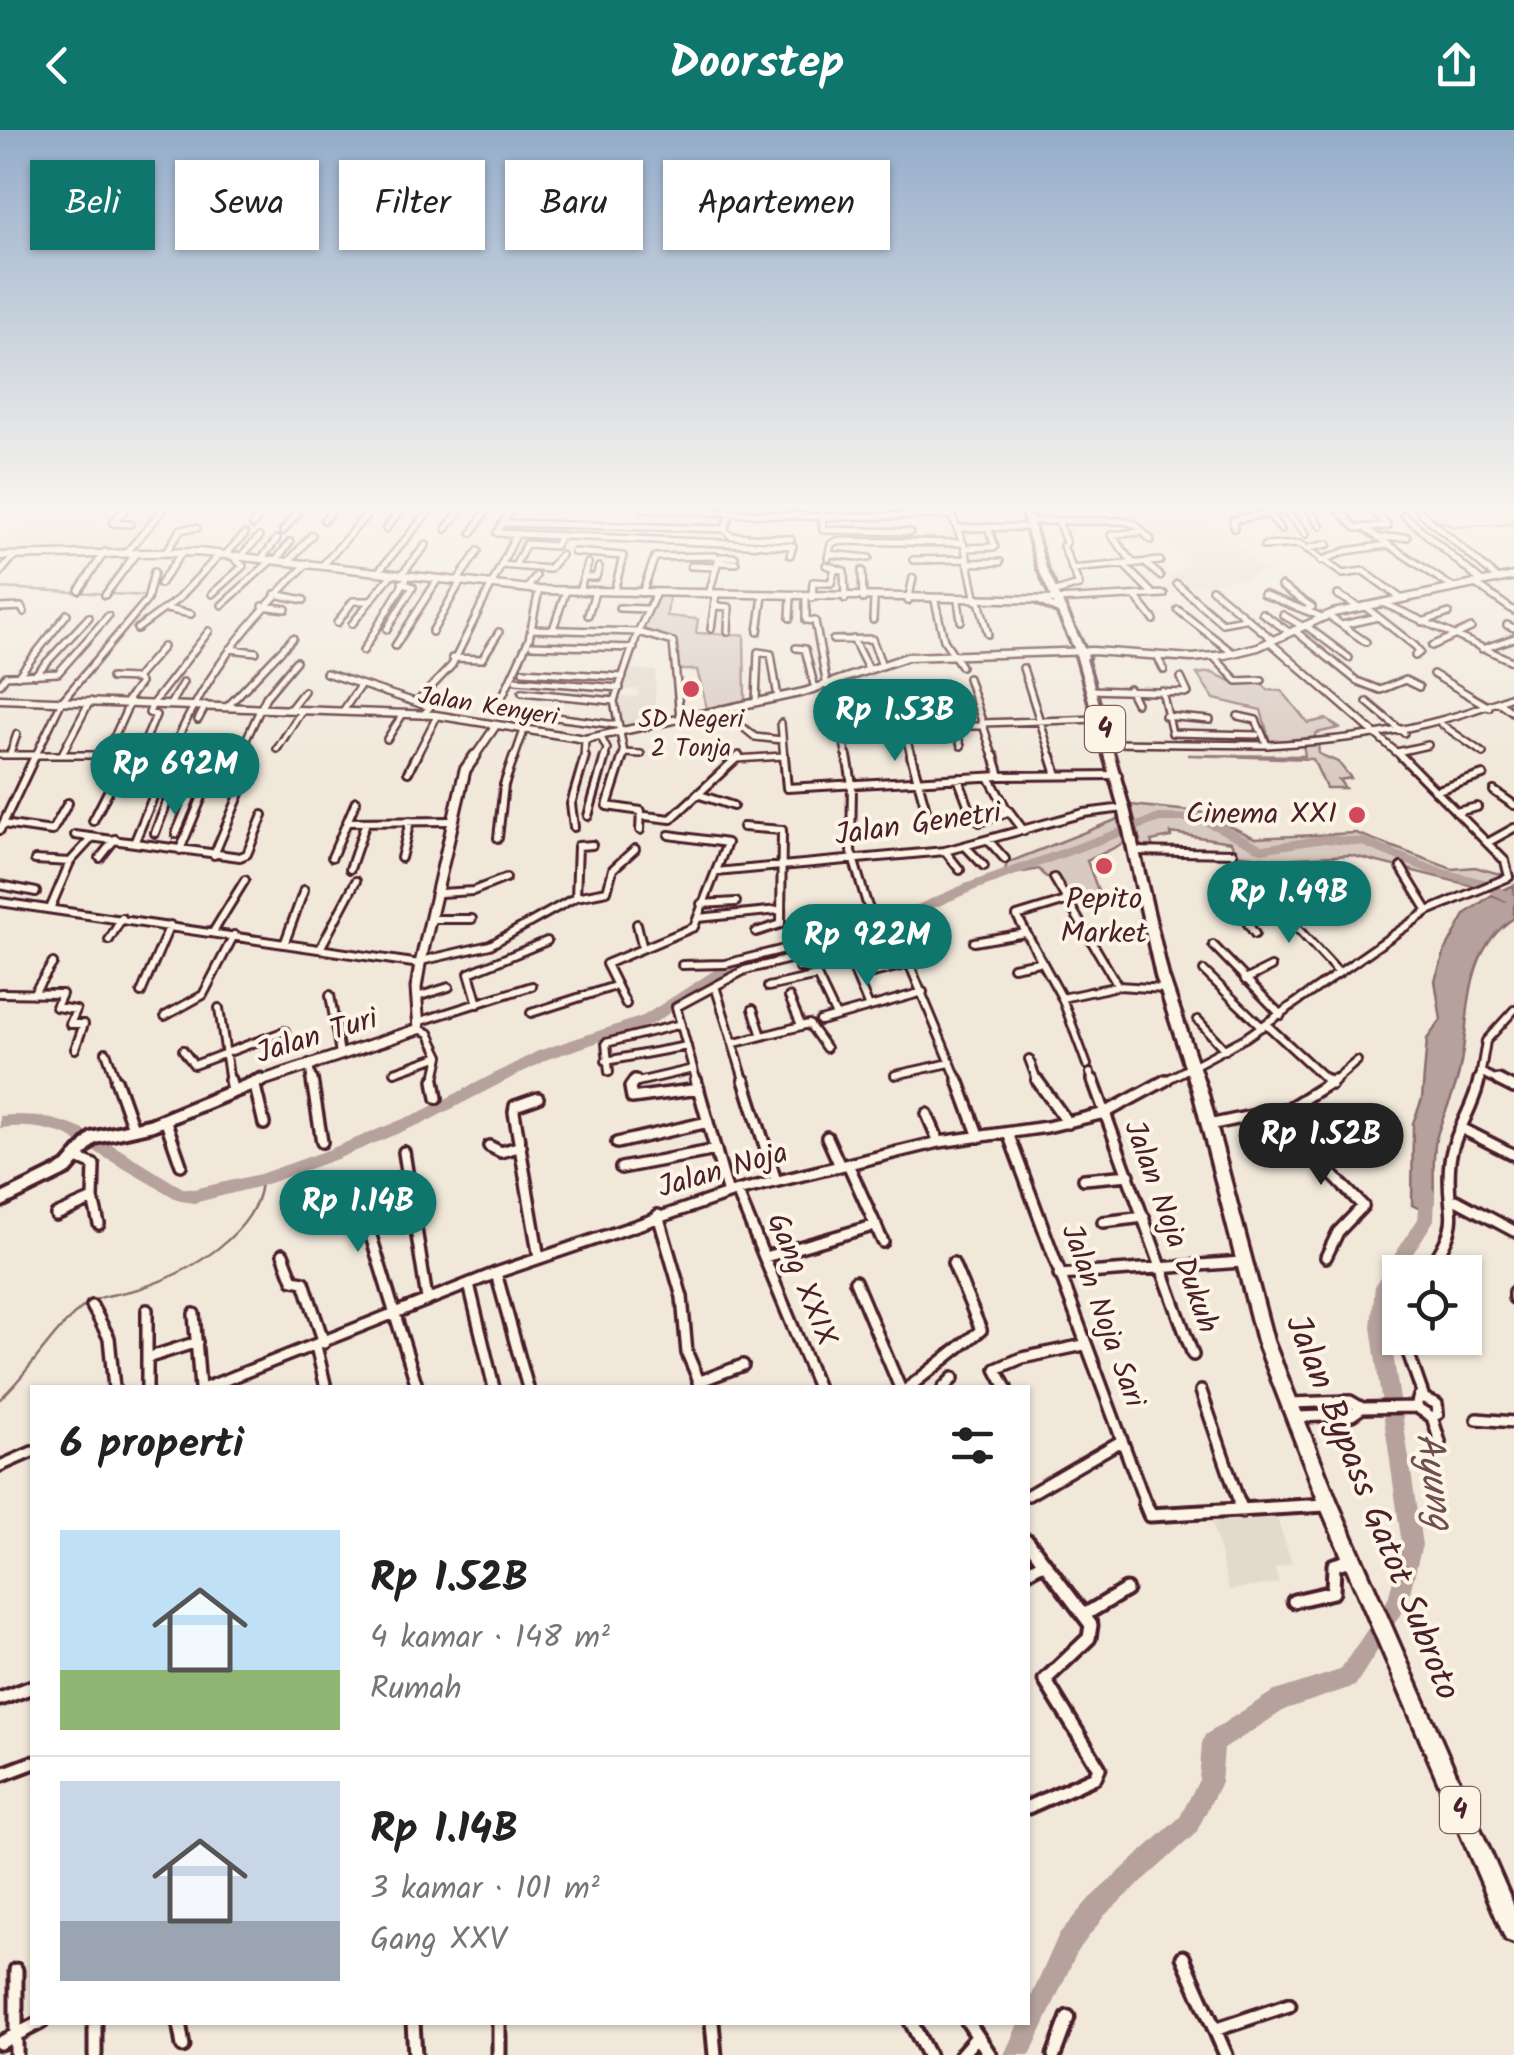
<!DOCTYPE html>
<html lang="id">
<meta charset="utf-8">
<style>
:root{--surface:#fff;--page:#f6f6f6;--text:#222;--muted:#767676;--line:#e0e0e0;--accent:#0f766e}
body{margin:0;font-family:Kalam,sans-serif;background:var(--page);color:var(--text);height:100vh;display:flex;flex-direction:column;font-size:38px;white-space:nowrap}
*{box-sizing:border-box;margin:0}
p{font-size:32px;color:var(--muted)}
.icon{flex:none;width:55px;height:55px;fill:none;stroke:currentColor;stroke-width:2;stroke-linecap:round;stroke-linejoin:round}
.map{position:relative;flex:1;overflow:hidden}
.sheet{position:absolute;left:30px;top:1255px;width:1000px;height:640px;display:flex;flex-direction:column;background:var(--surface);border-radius:0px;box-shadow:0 2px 8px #0004}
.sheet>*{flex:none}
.guide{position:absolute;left:30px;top:30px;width:1000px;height:90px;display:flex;gap:20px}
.controls{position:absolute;left:1382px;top:1125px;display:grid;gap:20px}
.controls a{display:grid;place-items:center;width:100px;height:100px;border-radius:0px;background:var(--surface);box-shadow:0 2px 8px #0004;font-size:50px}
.price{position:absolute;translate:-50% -85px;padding:0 22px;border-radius:35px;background:var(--accent);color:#fff;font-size:32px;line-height:65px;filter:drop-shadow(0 2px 5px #0008)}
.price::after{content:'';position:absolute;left:50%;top:60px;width:30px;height:22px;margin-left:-15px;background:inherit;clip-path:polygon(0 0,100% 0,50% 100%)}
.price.selected{background:#222;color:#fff}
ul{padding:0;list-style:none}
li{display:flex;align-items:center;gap:30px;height:250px;padding:0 30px}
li+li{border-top:2px solid var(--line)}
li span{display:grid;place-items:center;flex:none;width:280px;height:200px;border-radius:0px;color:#555}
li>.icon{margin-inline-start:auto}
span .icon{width:120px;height:120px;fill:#fffc;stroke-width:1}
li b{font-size:42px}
h2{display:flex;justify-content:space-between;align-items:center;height:120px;padding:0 30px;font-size:42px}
.tag{padding:0 35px;border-radius:0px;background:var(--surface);box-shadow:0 2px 8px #0004;font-size:35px;line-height:90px}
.tag.selected{background:var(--accent);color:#fff}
header{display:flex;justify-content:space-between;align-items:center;height:130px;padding:0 30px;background:var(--accent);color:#fff;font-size:45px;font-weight:700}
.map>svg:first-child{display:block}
.built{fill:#e4d9cd}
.green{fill:#d8cac0;stroke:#917476;stroke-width:2.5}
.water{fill:#b6a19c;stroke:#8b6d6f;stroke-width:2.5}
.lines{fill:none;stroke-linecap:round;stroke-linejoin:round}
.stream{stroke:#8b6d6f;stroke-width:2.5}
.river{fill:#b6a19c;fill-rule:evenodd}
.street-far3-casing{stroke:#4a1f2b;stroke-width:10}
.street-far2-casing{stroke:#4a1f2b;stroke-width:12}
.street-far1-casing{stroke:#4a1f2b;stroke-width:16}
.street-casing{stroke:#4a1f2b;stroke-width:19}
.secondary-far2-casing{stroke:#4a1f2b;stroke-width:11}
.secondary-far1-casing{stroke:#4a1f2b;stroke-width:15}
.secondary-casing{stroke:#4a1f2b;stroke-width:19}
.highway-casing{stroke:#4a1f2b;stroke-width:7}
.street-far3{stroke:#fcf5e5;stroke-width:5}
.street-far2{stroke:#fcf5e5;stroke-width:6}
.street-far1{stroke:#fcf5e5;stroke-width:9}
.street{stroke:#fcf5e5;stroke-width:11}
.secondary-far2{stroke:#fcf5e5;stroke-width:6}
.secondary-far1{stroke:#fcf5e5;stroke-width:9}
.secondary{stroke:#fcf5e5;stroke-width:11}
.highway{fill:#fcf5e5;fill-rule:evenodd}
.poi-dot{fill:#d1495b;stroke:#fcf5e5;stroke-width:4}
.labels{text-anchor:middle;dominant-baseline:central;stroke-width:8;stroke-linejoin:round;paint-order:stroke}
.far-street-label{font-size:25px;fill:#4a1f2b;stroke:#fcf5e5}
.far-poi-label{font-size:25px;fill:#4a1f2b;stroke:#fcf5e5}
.shield{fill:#fcf5e5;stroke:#7f5f63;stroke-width:2.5}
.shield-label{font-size:28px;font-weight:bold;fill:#4a1f2b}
.poi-label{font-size:30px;fill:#4a1f2b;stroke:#fcf5e5;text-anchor:end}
.street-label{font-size:30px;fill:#4a1f2b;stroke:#fcf5e5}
.near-street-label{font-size:35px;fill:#4a1f2b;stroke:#fcf5e5}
.near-water-label{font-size:38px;font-style:italic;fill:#704c53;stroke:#fcf5e5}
</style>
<header><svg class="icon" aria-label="back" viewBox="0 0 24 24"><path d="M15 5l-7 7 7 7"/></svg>Doorstep<svg class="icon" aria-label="share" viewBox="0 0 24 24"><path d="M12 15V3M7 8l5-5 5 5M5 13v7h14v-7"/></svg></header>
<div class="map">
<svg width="1514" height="1925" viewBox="0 0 1514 1925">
<rect width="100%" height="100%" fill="#f1e8da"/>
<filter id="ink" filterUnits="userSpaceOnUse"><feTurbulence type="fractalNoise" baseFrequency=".01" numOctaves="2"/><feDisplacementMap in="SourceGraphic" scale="20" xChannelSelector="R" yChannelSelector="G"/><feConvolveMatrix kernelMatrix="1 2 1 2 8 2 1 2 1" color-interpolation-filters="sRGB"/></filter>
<g filter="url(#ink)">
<path class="built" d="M42 379H112L101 382 94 399 145 397 125 418 0 423Z
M1200 389 1218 402 1224 401 1257 435 1272 439 1243 449 1182 457 1168 446 1192 434 1164 414 1134 412 1128 402 1143 401 1139 393Z
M630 539 656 541 654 592 622 600 619 568 639 566 638 559 620 560Z
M1277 1388 1292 1433 1275 1438 1279 1453 1229 1460 1212 1392Z"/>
<path class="green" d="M658 466H669L667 486 698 489 696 503 744 505 745 571 707 579 697 540H678L675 509 643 499Z
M1210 542 1238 554 1260 552 1268 560 1282 561 1308 593 1326 589 1339 598 1316 603 1313 610 1270 612 1261 580 1214 569 1197 544Z
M1318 613 1319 624 1338 632 1351 648 1339 650 1345 658H1326L1313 629 1187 625 1305 626 1303 614Z
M1131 675 1200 682 1255 708 1356 703 1452 739 1475 737 1507 746 1481 758 1350 725 1277 729 1236 724 1231 712 1171 703V707L1151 711 1153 718H1142Z
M1118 689 1124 713 1087 731 1102 771 1072 775 1055 746 1046 747 1039 739 1009 745 1005 740 1007 733Z"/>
<path class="water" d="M1514 755V788C1458 824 1473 895 1457 950 1452 970 1441 989 1436 1009 1431 1033 1436 1060 1432 1085L1412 1075 1413 993 1422 969 1427 909 1441 890 1435 850 1445 821 1466 783 1492 765 1507 771 1497 763Z"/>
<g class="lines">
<path class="stream" d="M1428 386 1455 397 1514 394
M0 458 148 466
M0 1269C31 1241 50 1203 83 1177 101 1163 121 1165 141 1158 187 1144 259 1103 261 1050"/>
<path class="river" d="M1159 684 1204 685 1263 715 1324 705 1364 708 1439 738 1487 750 1514 765V775L1478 756 1431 744 1362 716 1324 713 1261 723 1198 692H1160L975 760 857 812 736 839 653 894 548 929 430 990 337 1029 261 1056 194 1073 180 1071 66 1005C43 997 24 995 0 998V986C75 978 122 1024 183 1058L194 1059 260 1044 325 1021 420 982 538 921 643 886 727 832 849 805 965 754Z
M1427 1057 1433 1059 1435 1064 1434 1090 1392 1157 1389 1197 1422 1415 1407 1474 1355 1556 1286 1579 1224 1619 1221 1652 1196 1703 1105 1785 1077 1822 1030 1925H1004L1019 1892H1028V1874L1059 1804 1089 1769 1180 1687 1199 1650 1202 1613 1205 1605 1272 1562 1340 1540 1388 1469 1402 1415 1371 1197 1375 1155 1418 1089 1421 1059Z"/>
<defs>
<path id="street-far3" d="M511 379 497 403 793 416 790 425
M644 379 823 387 951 385
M822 379 823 400 910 402
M949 379 965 418 976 471
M1309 379 1321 396
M1338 379 1356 398 1388 396
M1372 379 1388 396
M1285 380 1306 404
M1419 381 1498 449
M1267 382 1281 400
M1404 385 1482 452
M324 390 333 379
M1028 391H1123L1135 394 1151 410
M1058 391 1066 413
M113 393 125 379
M113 393 130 394
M503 393 724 399 731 383
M253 395 264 379
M957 398 1029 397
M1234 398 1233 390 1294 379
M1364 398 1452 457
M386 399 401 379
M446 399 461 379
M724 399 731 406 791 409
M283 401 301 379
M472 403 487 379
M1378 408 1407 407
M1264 416 1300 414 1343 444 1363 441 1402 469
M965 418 995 417 988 397
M1306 419 1328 414
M127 422 164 379
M166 422 181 399 197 398
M574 422 623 426 614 462
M226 424 245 404
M829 424 869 428
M242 425 259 407
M719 427H735
M262 428 277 409
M828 428 831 414 837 411 963 413
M277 429 290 412
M290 430 312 405
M913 430 967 429
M1321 431 1346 421 1387 415
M718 432 736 433
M967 433 1000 432
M1145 433 1160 446
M1134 434 1111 405 1140 402
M323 435 372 379
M501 435 549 439 561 425
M826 435 844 441 845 469
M1124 435 1153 464
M515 436 526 414 555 416 560 405
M691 436 715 437
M1072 439 1160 431
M862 441 863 469
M378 442 431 379
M0 443 14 426
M401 445 426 415
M584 447H596L599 437
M458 450 478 421
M1474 453 1514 481
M160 454 182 422
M1177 454 1222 493 1244 489
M1281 456 1312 477 1306 480
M527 459 536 446
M1212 459 1273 510
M79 460 105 422
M579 461 588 433
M642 463 655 427 715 426
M656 463 638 502 673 512 680 588
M1052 463 1079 455 1063 416
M212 464 243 436 235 429 237 425
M275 464 304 470
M709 464 719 427
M1263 464 1322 487
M105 465 137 422
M1338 465 1359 477
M1135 466 1154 490
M806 468V490L815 491 827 556 839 568
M812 468 813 452 831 453 835 438
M1056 470 1164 464
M908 471 913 448
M935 471 944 510 961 536
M958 471 961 491
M979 471 988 504
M1383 473 1514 532
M222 475 273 429
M263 476 286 479
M715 476 729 477 728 502
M1364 476 1415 516 1420 522 1415 526
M0 478 21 477 24 482
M619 478 646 479
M166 479 191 484
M1178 480 1233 523
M1262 483 1289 502
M588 485 595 462
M1283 485 1302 496
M1327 485 1366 512
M790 488 791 468
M873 490 874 470
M1422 492 1449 483
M337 493 353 471H369
M352 494 392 444
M1305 495 1349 528
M1342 495 1378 487
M1507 495 1514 498
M137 499 178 469 220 424
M387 499 413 457 402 452
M531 499 638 502 614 571 624 623
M553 499 566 461
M711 499 716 464
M1294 500 1357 551 1380 560 1405 550 1419 557
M432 502 461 451
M758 502 763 466
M853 509 868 539
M833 510 872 509 881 533
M1270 512 1404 629
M532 515 634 518
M395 516 438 449
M1432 516 1471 498
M796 518 805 519 815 559
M230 519 256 522
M1482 519 1514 508
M363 521 408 446
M1157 526 1164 540
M1214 527 1237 551 1262 550
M452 528 482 529 499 502
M1023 538 1052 629
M523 541 623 547
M326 543 430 577 423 585
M1433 544 1489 577
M35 545 89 487
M18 546 67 484
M111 548 136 549
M968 548 994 629
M516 550 620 558
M0 554 6 546 58 543 108 486
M1129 559 1136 573
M1090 560 1188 563 1181 548
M1162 561 1172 603 1257 605
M522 562 614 571
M894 564 912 629
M943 566 961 616
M419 570 452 535 517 403
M126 572 140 553 136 548 163 517
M756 572 758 522 771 524 778 568
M1367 572 1404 603
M1498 572 1514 583
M171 573 183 552
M228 576 293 508
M497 578 529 509 539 460
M290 579 304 561
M721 579 755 607 782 610
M343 581 359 557
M548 586 616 595
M1165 586 1210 590
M1238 586 1256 590 1267 615C1353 610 1434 599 1514 565
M198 590 206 575
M781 593 784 629
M982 593 1098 589
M1441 594 1483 623
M953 596H983
M842 600 847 629
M601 607 607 619 604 629
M387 609 403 584
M1109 613 1267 615
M110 616 130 572
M277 619 302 580
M63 622 90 571
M1397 622 1428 615
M624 623 641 624
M10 624 17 604
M0 625H127L125 629
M127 625 134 613 145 611 156 585 149 583 153 573 209 501
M34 629 62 571 147 470 154 442
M169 629C200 551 248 491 308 433
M237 629 266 567 296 531
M415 629 437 586
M514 629 523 603
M584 629 585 609
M622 629 624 623
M736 629 783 626"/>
<path id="street-far2" d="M623 626 607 676 641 681 640 700
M784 626 787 658 1000 646 1118 645
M847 626 852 654 851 721 867 774 881 807 904 821 959 953
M911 626 930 694
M994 626 1000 646
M1051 626 1057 645
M408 642 416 626
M958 648 972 685
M160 649 189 648 185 658 194 660 176 704
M1435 661 1483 645
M1494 661 1514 675
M697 664 733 676
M1009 681 1024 701
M1456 682 1477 677
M588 686 605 626
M645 686 671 689 739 626
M929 687 972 685 980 692 1008 682 989 647
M93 691 126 626
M347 692 453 691
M3 694 52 701 68 673
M574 697 571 674 585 626
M743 697 782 700 781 794 756 802
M0 700 35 626
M155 703 176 649
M75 705 240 727 247 724 263 685
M498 708 504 655 514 626
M135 711 170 626
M989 711 1005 729
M1487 713 1514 698
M966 717 984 736
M180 720 211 645
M945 721 960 740
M1134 721 1233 723
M214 725 241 661 234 639 237 626
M332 727 356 671
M100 728 115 709
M401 728 410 691
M35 730 70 732
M1401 737 1428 781
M350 739 366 692
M716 742 945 721 1084 683 1124 678
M1054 748 1118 856
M0 755 36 762
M440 763 473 761 506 748
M576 767 578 716 592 715
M1066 771 1017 786 1062 868 1087 935
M0 772 420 834
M701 774 736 772
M50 779 70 732 92 708
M698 788 779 780
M433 789H472
M637 794 642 815
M213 802 245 750
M1255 804 1224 759 1283 756 1297 798 1338 842
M109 810 122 788
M285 812 304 760
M974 812 1025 803
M1213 815 1281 885
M321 817 356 751
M421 831 490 815 576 767 607 761 613 739 635 719
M682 835 725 834 875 796
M1013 837 1039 832
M799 838 899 815
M854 841 869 877
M1204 841 1262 897
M857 847 909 834
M1245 850 1271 837
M715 856 745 953
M768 857 817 846 836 886
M0 863 62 864 56 877 76 880 70 894H84L75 919
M141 863 170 795
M33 864 53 833
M330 865 340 924
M417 867 449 857
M789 867 801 895
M1062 868 1118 856 1165 859
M478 874 469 843 547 811
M626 874 606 834 694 797 727 713 669 705
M219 878 230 953
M753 879 762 906
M531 883 615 856
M165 886 203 865 234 805
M1198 890 1225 920
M421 891 532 856
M820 891 923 862
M1266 894 1330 953
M419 899 429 903 440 926 434 953
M735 913 809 894 826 918
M183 920 194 935 285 901
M106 922 117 953
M1029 929 1038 953
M606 931 687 916
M309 933 312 953
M395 942 440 926
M609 942 606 913 681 894
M1480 942 1503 953
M1090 943 1094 953
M895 945 950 933
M633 953 693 939
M697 953 676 877 745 840 790 829
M1161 953 1245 908 1428 781 1509 747 1505 731 1401 626
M1331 953 1357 931
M1479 953 1486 911 1514 880"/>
<path id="street-far1" d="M116 950 133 998
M230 950 232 960
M312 950 322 1012
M434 950 437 968
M635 950 630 957 632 968 699 959
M696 950 728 1064
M744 950 776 1051
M958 950 979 1007
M1037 950 1068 993
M1093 950 1193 1225
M1327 950 1331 954
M1498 950 1514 958
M254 952 264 994
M538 968 515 976 514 982 539 1128
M927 984 939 1012
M1276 987 1363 1076 1338 1102 1326 1127
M165 989 181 1035
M1209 995 1289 978 1334 950
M1461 998 1514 1025
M1008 1003 1146 1375
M827 1007 840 1036
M617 1013 708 992
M489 1016 501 1022 521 1016
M404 1022 427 1169
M75 1027 94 1035 93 1069 99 1094
M848 1034 883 1112
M621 1038 716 1020
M1084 1049 1129 1045
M356 1057 416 1253
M737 1061 818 1258
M1456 1070 1514 1101
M56 1085 93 1069
M658 1085 682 1167 687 1223 702 1258
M1103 1092 1144 1087
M283 1124 293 1150 304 1152 324 1213
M765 1127 876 1095
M1427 1142C1468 1083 1444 1089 1450 1031 1453 1004 1474 978 1479 950
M496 1143 528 1258
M1059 1145 1242 1132
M855 1151 900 1258
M469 1154 494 1258
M1514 1162V1168
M92 1176 109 1208 114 1258
M147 1180V1258
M194 1184 200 1258
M1403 1208 1423 1265
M316 1216 326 1258
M147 1228 197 1212
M698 1252 743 1235
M205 1258 496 1143 737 1061 939 1012 1047 997 1105 983 1166 950
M908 1258 981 1200 953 1133
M943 1258 953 1248
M1006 1258 996 1239 1022 1228 1084 1215
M1201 1261 1240 1375
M1419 1266 1437 1274 1438 1284 1432 1287 1416 1277Z
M1290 1273 1350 1271 1362 1278 1352 1285 1297 1287
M1362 1278 1416 1277
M1432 1287 1440 1312
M1477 1289 1514 1292
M0 1336 32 1322
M1028 1365 1121 1311
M1322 1375H1326"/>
<path id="street" d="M1145 1373 1150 1385 1326 1375
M1239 1373 1242 1381
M1028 1411 1091 1495 1089 1508 1045 1550 1099 1638 1095 1647 1028 1677
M1028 1441 1043 1433
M1294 1471 1333 1462 1334 1435 1350 1430
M1084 1485 1126 1460
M0 1569 32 1557
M0 1645 32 1633
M1183 1827 1226 1925
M16 1840V1925
M95 1892V1925
M179 1892 183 1916
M413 1892 415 1925
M499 1892V1925
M712 1892 715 1925
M911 1892 928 1925
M968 1892 990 1925
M1217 1899 1289 1875
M0 1913 41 1892
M961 1925 975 1909
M1054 1925 1068 1887"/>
<path id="secondary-far2" d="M0 426 198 422 539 460 1056 470
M0 569 435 585 585 609 804 562 907 527 1093 521 1192 528 1225 525 1258 517 1333 483 1514 446
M473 629 495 597"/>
<path id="secondary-far1" d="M255 953 419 899 416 858 420 834 465 640 475 626"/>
<path id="secondary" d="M0 1071 67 1038 93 1008 151 995 261 950"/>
<path id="highway" d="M1021 379H1029L1046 438 1088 527 1086 529 1129 678 1168 846 1207 961 1273 1211 1337 1372 1514 1776V1813L1506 1810 1320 1375 1257 1211 1193 961 1156 846 1119 678 1075 520 1058 483 1033 471 1037 468 1055 475 1038 438Z"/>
</defs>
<use href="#street-far3" class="street-far3-casing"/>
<use href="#street-far2" class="street-far2-casing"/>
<use href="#street-far1" class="street-far1-casing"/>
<use href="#street" class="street-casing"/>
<use href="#secondary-far2" class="secondary-far2-casing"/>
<use href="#secondary-far1" class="secondary-far1-casing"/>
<use href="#secondary" class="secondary-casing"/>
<use href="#highway" class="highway-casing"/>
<use href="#street-far3" class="street-far3"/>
<use href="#street-far2" class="street-far2"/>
<use href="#street-far1" class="street-far1"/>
<use href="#street" class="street"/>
<use href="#secondary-far2" class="secondary-far2"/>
<use href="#secondary-far1" class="secondary-far1"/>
<use href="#secondary" class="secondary"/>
<use href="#highway" class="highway"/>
</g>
</g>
<linearGradient id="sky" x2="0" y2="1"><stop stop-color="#94acca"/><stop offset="0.58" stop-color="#f9f5ee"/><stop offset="1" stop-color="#f9f5ee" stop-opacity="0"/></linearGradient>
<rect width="1514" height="649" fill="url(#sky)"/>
<g class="poi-dot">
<circle cx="691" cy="559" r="10"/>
<circle cx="1357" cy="685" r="10"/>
<circle cx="1104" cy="736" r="10"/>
</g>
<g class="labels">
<g class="far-street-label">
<text transform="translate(488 577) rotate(9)">Jalan Kenyeri</text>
</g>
<g class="far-poi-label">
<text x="691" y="590">SD Negeri<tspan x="691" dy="29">2 Tonja</tspan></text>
</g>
<g class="shield">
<rect x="1085" y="576" width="40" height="46" rx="8"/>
<rect x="1440" y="1657" width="40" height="46" rx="8"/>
</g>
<g class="shield-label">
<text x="1105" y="599">4</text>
<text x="1460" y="1680">4</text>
</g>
<g class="poi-label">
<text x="1337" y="685">Cinema XXI</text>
<text x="1104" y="770" text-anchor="middle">Pepito<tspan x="1104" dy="34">Market</tspan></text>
</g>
<g class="street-label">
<text transform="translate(918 695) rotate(-8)">Jalan Genetri</text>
<text transform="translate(317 907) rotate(-17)">Jalan Turi</text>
<text transform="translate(723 1041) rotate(-16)">Jalan Noja</text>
<text transform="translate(1170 1097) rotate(70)">Jalan Noja Dukuh</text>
<text transform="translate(801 1150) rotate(68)">Gang XXIX</text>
<text transform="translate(1102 1186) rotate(70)">Jalan Noja Sari</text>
</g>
<g class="near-street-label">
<text transform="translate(1371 1378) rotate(68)">Jalan Bypass Gatot Subroto</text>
</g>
<g class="near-water-label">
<text transform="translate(1433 1351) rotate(82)">Ayung</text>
</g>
</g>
</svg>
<div class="controls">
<a><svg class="icon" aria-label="locate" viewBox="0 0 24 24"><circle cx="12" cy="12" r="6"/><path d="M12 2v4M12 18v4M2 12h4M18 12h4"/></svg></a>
</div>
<b class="price" style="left:895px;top:634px">Rp 1.53B</b>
<b class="price" style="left:175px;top:688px">Rp 692M</b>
<b class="price" style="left:1289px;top:816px">Rp 1.49B</b>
<b class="price" style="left:867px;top:859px">Rp 922M</b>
<b class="price selected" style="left:1321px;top:1058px">Rp 1.52B</b>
<b class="price" style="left:358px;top:1125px">Rp 1.14B</b>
<div class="guide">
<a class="tag selected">Beli</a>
<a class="tag">Sewa</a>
<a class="tag">Filter</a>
<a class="tag">Baru</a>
<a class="tag">Apartemen</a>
</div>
<section class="sheet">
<h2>6 properti<svg class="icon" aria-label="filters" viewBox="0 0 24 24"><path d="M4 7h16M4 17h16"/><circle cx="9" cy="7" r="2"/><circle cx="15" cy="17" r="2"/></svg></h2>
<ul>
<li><span style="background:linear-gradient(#bfe0f5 70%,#8fb573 0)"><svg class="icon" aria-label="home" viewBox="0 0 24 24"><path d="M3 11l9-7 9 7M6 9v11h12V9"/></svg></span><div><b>Rp 1.52B</b><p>4 kamar · 148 m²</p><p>Rumah</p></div></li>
<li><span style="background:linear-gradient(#c9d6e8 70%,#9aa5b1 0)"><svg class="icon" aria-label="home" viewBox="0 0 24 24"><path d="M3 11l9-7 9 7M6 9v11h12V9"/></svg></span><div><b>Rp 1.14B</b><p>3 kamar · 101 m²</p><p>Gang XXV</p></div></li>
</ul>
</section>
</div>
